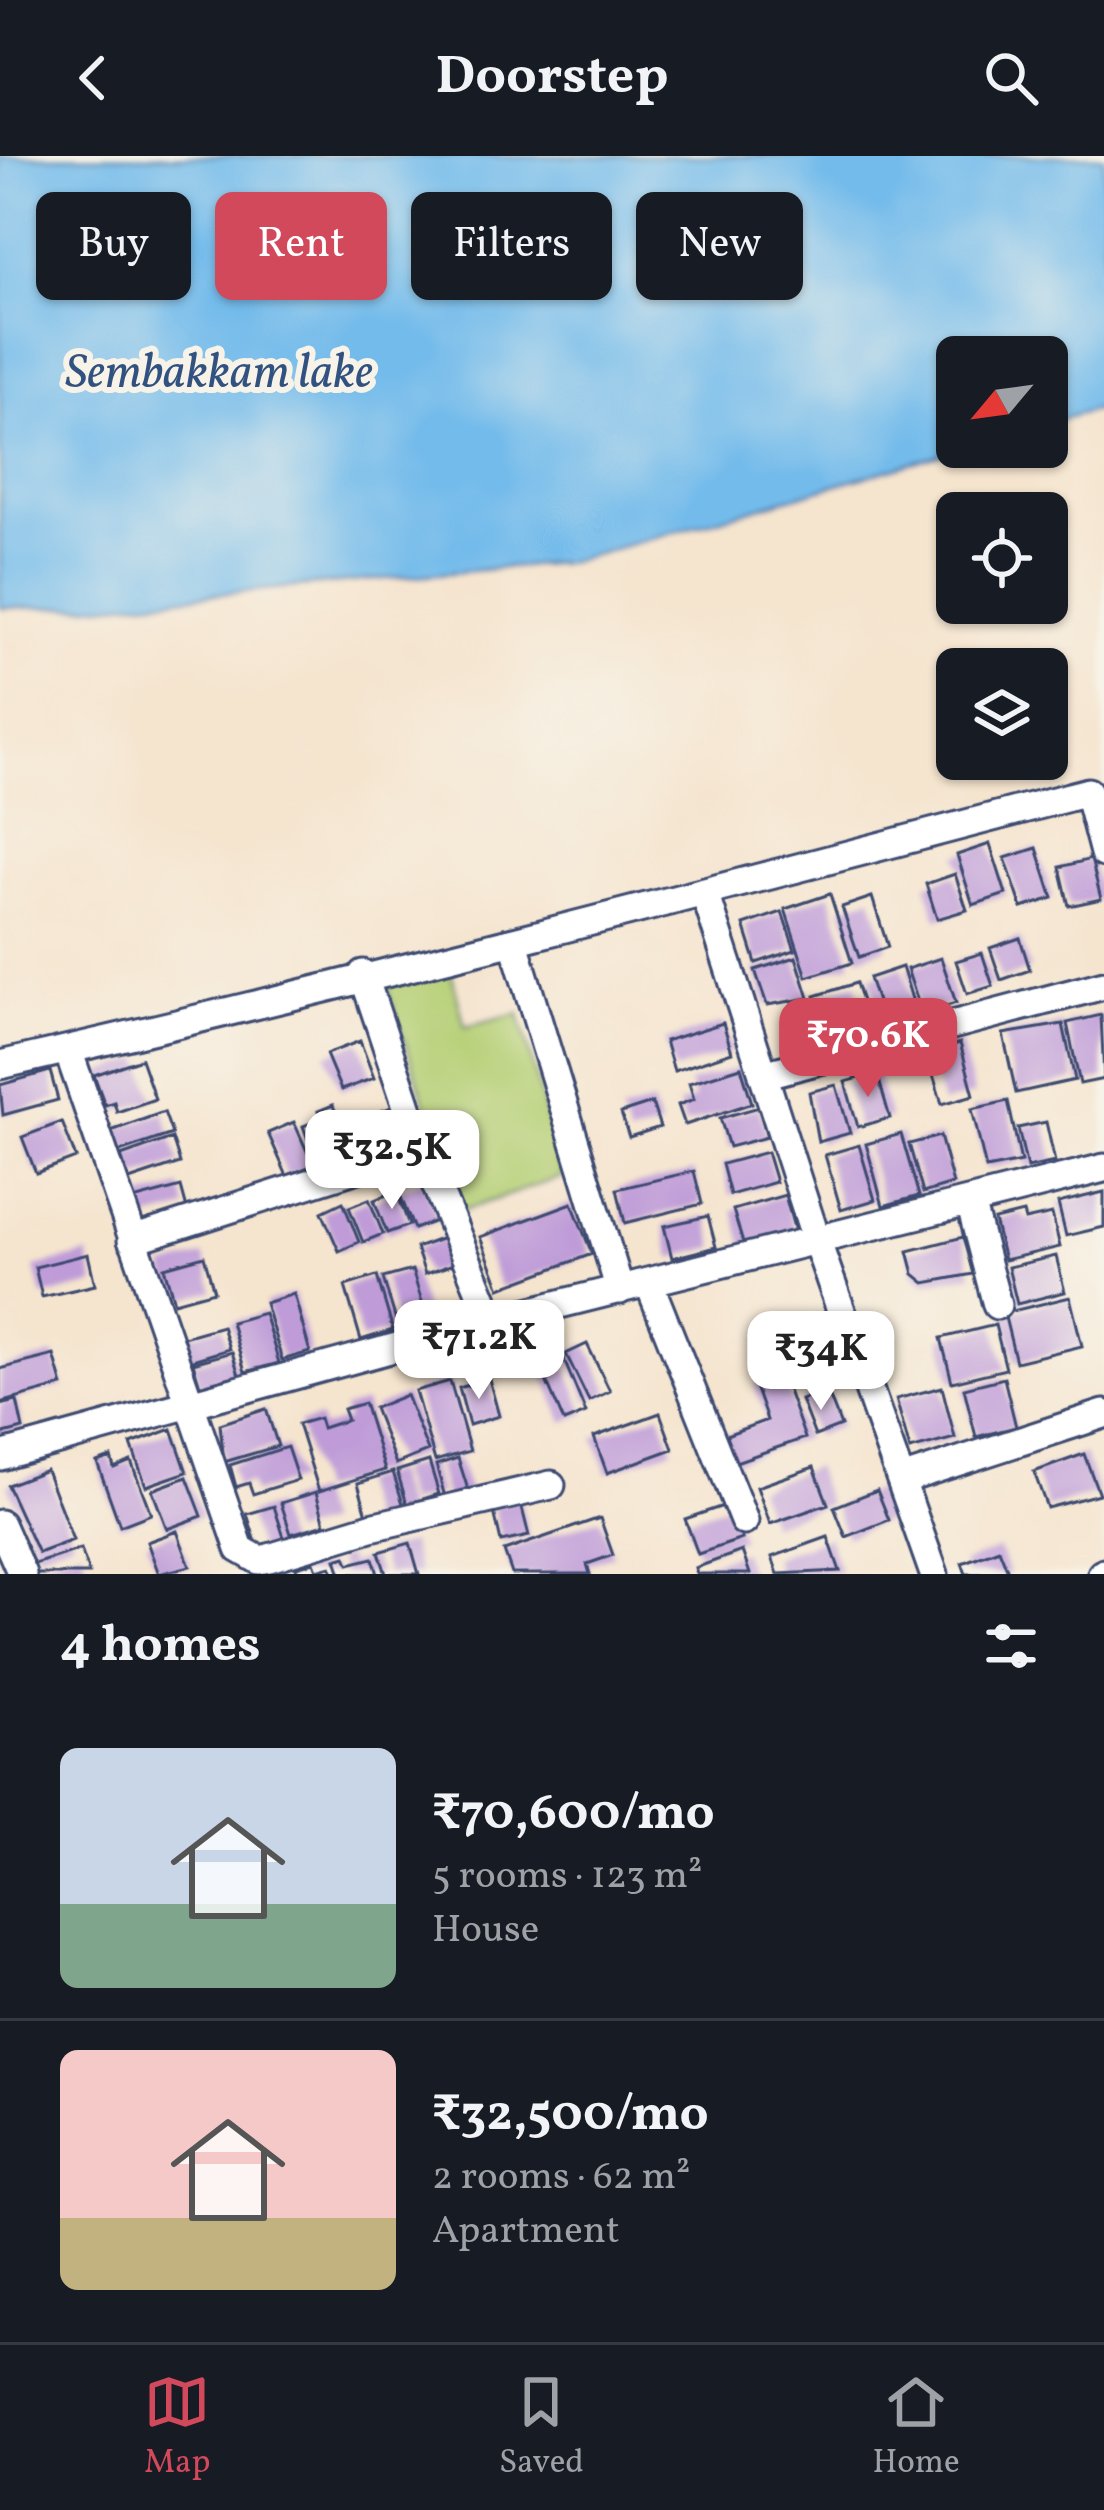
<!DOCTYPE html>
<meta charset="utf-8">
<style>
:root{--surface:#171b24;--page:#242831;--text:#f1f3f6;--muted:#9ea1a6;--line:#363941;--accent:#d1495b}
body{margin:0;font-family:Vollkorn,serif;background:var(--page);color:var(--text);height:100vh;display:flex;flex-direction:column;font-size:45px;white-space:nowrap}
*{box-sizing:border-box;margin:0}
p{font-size:39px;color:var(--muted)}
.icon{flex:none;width:66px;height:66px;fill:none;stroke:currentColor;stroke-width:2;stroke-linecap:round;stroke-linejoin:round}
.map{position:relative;height:1418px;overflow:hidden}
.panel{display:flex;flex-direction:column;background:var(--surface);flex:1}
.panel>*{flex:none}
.top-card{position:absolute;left:36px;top:36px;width:1032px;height:108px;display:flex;gap:24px}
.needle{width:78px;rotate:241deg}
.controls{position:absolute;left:936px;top:180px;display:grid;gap:24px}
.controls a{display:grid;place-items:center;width:132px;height:132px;border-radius:18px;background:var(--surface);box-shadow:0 3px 9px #0004;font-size:60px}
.price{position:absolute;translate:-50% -102px;padding:0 27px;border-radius:24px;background:#fff;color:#222;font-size:39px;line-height:78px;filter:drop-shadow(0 3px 6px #0008)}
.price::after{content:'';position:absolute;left:50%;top:72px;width:36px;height:27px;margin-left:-18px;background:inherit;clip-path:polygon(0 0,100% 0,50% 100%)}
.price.active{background:var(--accent);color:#fff}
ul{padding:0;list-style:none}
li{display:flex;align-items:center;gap:36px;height:300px;padding:0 60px}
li+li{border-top:3px solid var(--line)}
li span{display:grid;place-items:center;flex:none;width:336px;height:240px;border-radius:18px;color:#555}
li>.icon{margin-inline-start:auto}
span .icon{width:144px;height:144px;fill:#fffc;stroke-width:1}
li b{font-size:51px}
h2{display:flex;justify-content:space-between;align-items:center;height:144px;padding:0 60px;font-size:51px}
.tag{padding:0 42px;border-radius:18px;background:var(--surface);box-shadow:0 3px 9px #0004;font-size:42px;line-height:108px}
.tag.active{background:var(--accent);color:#fff}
header{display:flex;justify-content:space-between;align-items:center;height:156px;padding:0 60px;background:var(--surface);font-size:54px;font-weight:700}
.menu{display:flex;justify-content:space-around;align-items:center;height:168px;border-top:3px solid var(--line);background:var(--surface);font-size:33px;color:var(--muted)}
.menu a{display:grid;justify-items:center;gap:6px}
.menu .active{color:var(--accent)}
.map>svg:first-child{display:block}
.green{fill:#b5cf74;stroke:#687f69;stroke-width:3}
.water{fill:#73bbeb;stroke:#4775a4;stroke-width:3}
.building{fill:#bf9cd8}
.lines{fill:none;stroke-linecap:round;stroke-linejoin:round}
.minor-casing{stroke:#3c4a6f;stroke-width:33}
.minor{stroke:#fff;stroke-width:27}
.labels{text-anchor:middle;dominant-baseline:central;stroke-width:12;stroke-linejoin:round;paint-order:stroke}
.water-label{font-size:48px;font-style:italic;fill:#315281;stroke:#f7f3e8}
</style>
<header><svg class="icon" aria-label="back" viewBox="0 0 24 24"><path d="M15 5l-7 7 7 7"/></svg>Doorstep<svg class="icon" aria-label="search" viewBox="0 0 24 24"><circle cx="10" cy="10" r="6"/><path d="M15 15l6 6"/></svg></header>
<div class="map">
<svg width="1104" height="1418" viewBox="0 0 1104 1418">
<rect width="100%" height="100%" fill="#f7f3e8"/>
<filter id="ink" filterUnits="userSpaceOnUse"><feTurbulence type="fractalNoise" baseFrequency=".00833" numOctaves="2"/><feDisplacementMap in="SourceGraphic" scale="24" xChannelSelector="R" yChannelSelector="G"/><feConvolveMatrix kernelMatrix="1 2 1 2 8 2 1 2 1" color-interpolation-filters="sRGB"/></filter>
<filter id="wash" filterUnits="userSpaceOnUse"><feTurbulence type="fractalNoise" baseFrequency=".004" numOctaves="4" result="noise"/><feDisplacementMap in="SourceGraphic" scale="48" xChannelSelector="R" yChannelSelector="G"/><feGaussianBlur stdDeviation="2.7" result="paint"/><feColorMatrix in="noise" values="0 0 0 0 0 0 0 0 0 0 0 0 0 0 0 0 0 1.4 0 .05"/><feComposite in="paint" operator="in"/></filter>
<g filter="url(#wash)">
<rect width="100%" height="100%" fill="#f5e4ce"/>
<path class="green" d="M449 808 465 871 519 858 562 1021 461 1055 384 822Z"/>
<path class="water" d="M0 0H1104V251L1047 267V201H957V291H966L569 406 76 451 0 452Z"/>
<g id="blocks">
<path class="building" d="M990 688 1006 738 973 749 957 699Z
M1037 692 1053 742 1022 752 1005 702Z
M1091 703 1101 743 1069 750 1060 711Z
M955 718 967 754 937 763 926 728Z
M830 738 852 807 807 821 785 753Z
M872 741 888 791 859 801 842 751Z
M782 756 795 794 756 807 744 769Z
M1020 782 1030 814 1001 824 990 792Z
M982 797 993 830 967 838 956 805Z
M796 801 809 842 767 849 755 814Z
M941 802 956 847 922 858 907 813Z
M902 811 917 859 899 864 897 856 882 861 869 822Z
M856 827 870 870 842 879 836 863 823 867 815 840Z
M1101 859 1104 923 1080 928 1067 867Z
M723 867 732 896 674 915 665 885Z
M1063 868 1075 924 1016 937 1003 878Z
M360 885 374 922 341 934 326 898Z
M960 887 974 939 942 948 926 896Z
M141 903 155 943 117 956 114 946 105 949 94 919Z
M741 911 752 947 685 969 678 949 694 943 689 927Z
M50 915 58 944 3 959 0 929Z
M877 917 890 962 858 971 845 926Z
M836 929 850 977 818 986 809 936Z
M1008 945 1021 1006 986 1013 972 953Z
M652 947 660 971 629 981 621 957Z
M333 949 347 987 314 999 303 970 321 963 318 955Z
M759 951 767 981 729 991 720 962Z
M389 952 405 994 365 1008 350 967Z
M164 956 172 978 119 996 111 975Z
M62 966 76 1002 36 1017 22 981Z
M294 966 313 1009 287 1020 268 977Z
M1046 966 1055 1006 1027 1012 1018 972Z
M901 978 919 1040 883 1050 866 988Z
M940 980 953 1028 923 1037 909 988Z
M172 982 180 1007 129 1024 121 1000Z
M859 989 875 1044 841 1054 825 999Z
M767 996 776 1026 730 1039 722 1008Z
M694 1015 702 1048 625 1067 617 1033Z
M423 1024 438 1064 414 1073 398 1034Z
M181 1031 187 1053 140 1066 133 1044Z
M396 1035 409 1069 387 1077 374 1044Z
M1104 1036V1071L1066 1080 1058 1047Z
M785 1039 796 1079 745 1093 733 1054Z
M369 1043 383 1078 363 1086 349 1051Z
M343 1046 359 1086 339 1095 322 1056Z
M572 1047 592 1098 500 1132 480 1081Z
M1023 1057 1025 1064 1052 1058 1060 1091 1004 1104 994 1064Z
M708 1060 716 1091 672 1102 664 1070Z
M449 1080 459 1106 425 1118 416 1092Z
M963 1081 973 1118 925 1127 914 1118 908 1095Z
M88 1098 95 1129 42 1141 35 1111Z
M204 1100 214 1135 174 1146 164 1111Z
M1056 1100 1065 1136 1017 1148 1008 1111Z
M412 1114 428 1165 399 1174 383 1122Z
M377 1120 393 1174 361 1184 345 1130Z
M294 1138 310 1196 282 1204 265 1147Z
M1070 1141 1082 1190 1016 1206 1004 1157Z
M264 1157 279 1207 245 1216 231 1166Z
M995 1169 1006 1213 952 1226 941 1182Z
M222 1170 229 1193 189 1205 183 1181Z
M587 1188 610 1235 589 1245 566 1198Z
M559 1192 586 1257 564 1266 536 1201Z
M232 1196 239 1219 200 1230 193 1207Z
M54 1199 63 1230 0 1247V1213Z
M782 1218 805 1282 727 1309 718 1282 767 1264 754 1228Z
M1004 1222 1016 1271 976 1281 964 1232Z
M489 1223 499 1260 469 1269 459 1232Z
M450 1225 470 1295 435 1305 415 1235Z
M942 1231 955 1282 910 1294 896 1243Z
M827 1234 841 1270 815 1280 801 1244Z
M406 1239 428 1295 396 1308 374 1252Z
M17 1245 23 1273 0 1279V1249Z
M364 1247 385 1314 319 1335 298 1268 319 1262 322 1272 347 1264 343 1253Z
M266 1253 278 1290 224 1306 220 1268Z
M660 1257 673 1293 607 1317 594 1281Z
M172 1273 187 1316 146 1330 131 1288Z
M287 1291 298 1324 253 1338 249 1327 236 1331 230 1309Z
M1084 1298 1099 1338 1047 1352 1034 1316Z
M111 1301 114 1312 131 1305 151 1358 120 1370 97 1306Z
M458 1302 471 1343 445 1341 436 1309Z
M429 1305 439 1338 407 1348 397 1315Z
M814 1311 828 1348 770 1368 757 1331Z
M46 1314 73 1384 38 1397 7 1329Z
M393 1316 406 1357 370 1369 358 1327Z
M187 1321 202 1360 167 1373 152 1334Z
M877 1334 889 1364 846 1381 834 1351Z
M316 1336 325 1368 291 1378 281 1347Z
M520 1344 529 1380 501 1386 493 1351Z
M729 1348 742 1383 698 1398 685 1363Z
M274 1350 288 1394 261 1402 247 1358Z
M600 1362 613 1399 587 1408 590 1418H512L504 1395Z
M177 1375 190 1410 159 1418 147 1386Z
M828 1381 840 1415 778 1418 772 1401Z
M410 1387 419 1418H386L379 1396Z
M81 1393 89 1418H34L31 1409Z
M999 1393 1009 1418H966L962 1407Z
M742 1395 750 1418H697L695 1412Z
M346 1400 349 1408 373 1402 378 1418H341L336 1403Z
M314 1406 317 1414 331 1410 333 1418H298L296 1411Z"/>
</g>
</g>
<g filter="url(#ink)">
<use href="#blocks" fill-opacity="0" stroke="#3c4a6f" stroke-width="3"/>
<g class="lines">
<defs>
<path id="minor" d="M705 737 817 1086 934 1418
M514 787 620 1134
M363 818 421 992 492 1165
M68 894 240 1393 259 1404 269 1402 371 1371 551 1329
M0 909C365 826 726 731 1088 636L1104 697
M763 919 1104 829
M970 1046 997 1149
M132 1084 421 992
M649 1127 744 1365
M0 1300 492 1165 1104 1012
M901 1324 1104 1258
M0 1368 22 1418
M1102 1418 1104 1417"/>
</defs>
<use href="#minor" class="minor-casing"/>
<use href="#minor" class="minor"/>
</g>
</g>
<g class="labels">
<g class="water-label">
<text x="219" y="218">Sembakkam lake</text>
</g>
</g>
</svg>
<div class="controls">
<a><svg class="needle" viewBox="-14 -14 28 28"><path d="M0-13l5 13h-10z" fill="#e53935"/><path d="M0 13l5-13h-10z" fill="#9ea1a6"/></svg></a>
<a><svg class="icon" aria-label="locate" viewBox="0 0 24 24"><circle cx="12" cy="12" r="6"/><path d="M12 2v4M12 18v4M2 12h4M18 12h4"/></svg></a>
<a><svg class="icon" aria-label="layers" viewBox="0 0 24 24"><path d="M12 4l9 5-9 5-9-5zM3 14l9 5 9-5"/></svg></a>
</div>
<b class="price active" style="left:868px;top:944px">₹70.6K</b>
<b class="price" style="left:392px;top:1056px">₹32.5K</b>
<b class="price" style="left:479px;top:1246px">₹71.2K</b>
<b class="price" style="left:821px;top:1257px">₹34K</b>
<div class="top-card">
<a class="tag">Buy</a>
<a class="tag active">Rent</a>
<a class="tag">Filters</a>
<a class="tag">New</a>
</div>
</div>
<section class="panel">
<h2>4 homes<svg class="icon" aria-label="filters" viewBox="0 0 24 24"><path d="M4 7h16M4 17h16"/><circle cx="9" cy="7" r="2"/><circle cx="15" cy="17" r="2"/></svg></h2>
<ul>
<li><span style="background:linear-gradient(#c9d6e8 65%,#7fa58c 0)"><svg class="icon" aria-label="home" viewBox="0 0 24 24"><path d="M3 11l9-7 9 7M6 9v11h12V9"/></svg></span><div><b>₹70,600/mo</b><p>5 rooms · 123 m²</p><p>House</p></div></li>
<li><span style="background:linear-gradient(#f6c9c9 70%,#c2b280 0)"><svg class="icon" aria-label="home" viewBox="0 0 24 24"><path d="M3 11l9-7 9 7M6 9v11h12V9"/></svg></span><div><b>₹32,500/mo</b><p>2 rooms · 62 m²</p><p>Apartment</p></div></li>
</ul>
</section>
<nav class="menu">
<a class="active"><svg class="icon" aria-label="map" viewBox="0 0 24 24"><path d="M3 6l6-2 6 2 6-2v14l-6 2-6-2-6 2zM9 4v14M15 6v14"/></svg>Map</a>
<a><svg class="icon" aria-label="saved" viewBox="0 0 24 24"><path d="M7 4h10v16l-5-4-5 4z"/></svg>Saved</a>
<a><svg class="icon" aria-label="home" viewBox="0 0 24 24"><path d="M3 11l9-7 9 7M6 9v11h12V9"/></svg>Home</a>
</nav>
